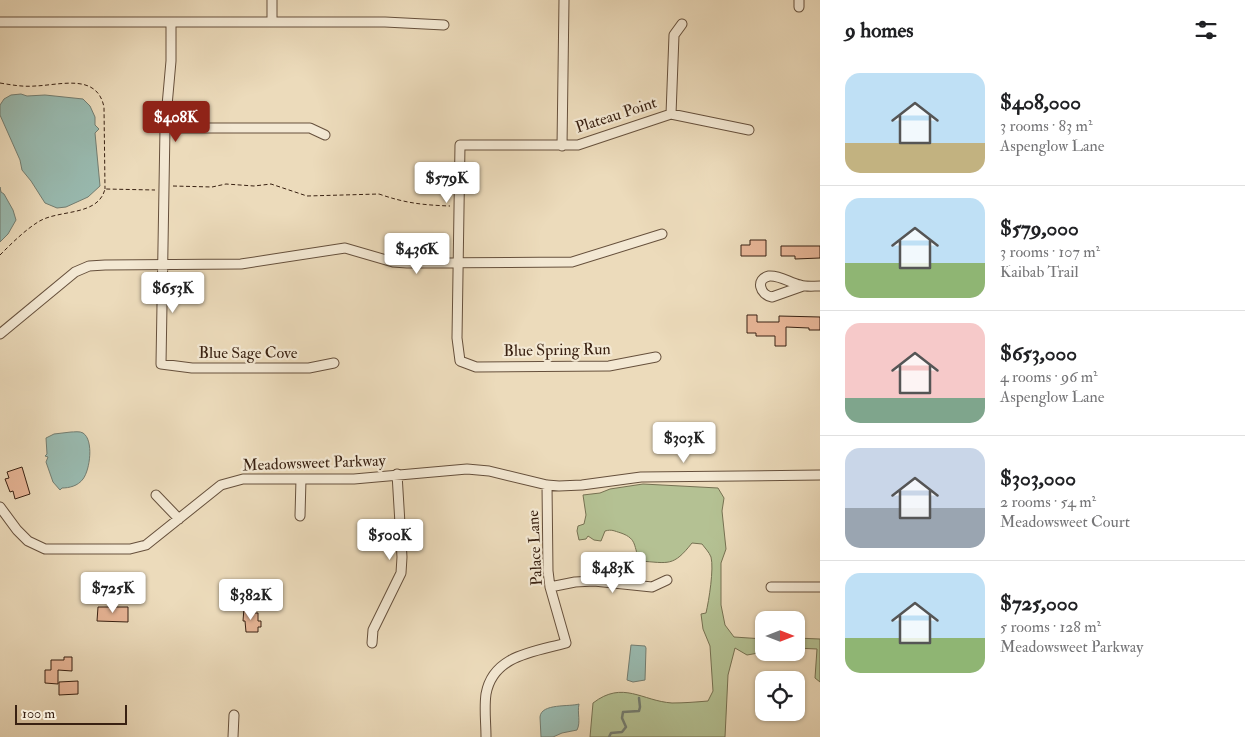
<!DOCTYPE html>
<meta charset="utf-8">
<style>
:root{--surface:#fff;--page:#f2f2f2;--text:#202124;--muted:#757577;--line:#e0e0e0;--accent:#8f2418}
body{margin:0;font-family:"IM FELL Double Pica",serif;background:var(--page);color:var(--text);height:100vh;display:flex;flex-direction:column;font-size:19px;white-space:nowrap}
*{box-sizing:border-box;margin:0}
p{font-size:16px;color:var(--muted)}
.icon{flex:none;width:28px;height:28px;fill:none;stroke:currentColor;stroke-width:2;stroke-linecap:round;stroke-linejoin:round}
.map{position:relative;flex:1;overflow:hidden}
.drawer{display:flex;flex-direction:column;background:var(--surface);width:425px}
.drawer>*{flex:none}
.needle{width:32px;rotate:90deg}
.buttons{position:absolute;left:755px;top:611px;display:grid;gap:10px}
.buttons a{display:grid;place-items:center;width:50px;height:50px;border-radius:10px;background:var(--surface);box-shadow:0 1px 4px #0004;font-size:25px}
.scale{position:absolute;left:15px;bottom:12px;width:112px;box-sizing:border-box;padding-left:5px;border:2px solid #392112;border-top:0;font-size:14px;line-height:18px;white-space:nowrap;color:#392112;-webkit-text-stroke:4px #f3e8d3;paint-order:stroke}
.price{position:absolute;translate:-50% -42px;padding:0 11px;border-radius:5px;background:#fff;color:#222;font-size:16px;line-height:32px;filter:drop-shadow(0 1px 2px #0008)}
.price::after{content:'';position:absolute;left:50%;top:30px;width:15px;height:11px;margin-left:-8px;background:inherit;clip-path:polygon(0 0,100% 0,50% 100%)}
.price.on{background:var(--accent);color:#fff}
ul{padding:0;list-style:none}
li{display:flex;align-items:center;gap:15px;height:125px;padding:0 25px}
li+li{border-top:1px solid var(--line)}
li span{display:grid;place-items:center;flex:none;width:140px;height:100px;border-radius:15px;color:#555}
li>.icon{margin-inline-start:auto}
span .icon{width:60px;height:60px;fill:#fffc;stroke-width:1}
li b{font-size:21px}
h2{display:flex;justify-content:space-between;align-items:center;height:60px;padding:0 25px;font-size:21px}
main{display:flex;flex:1;min-height:0}
.map>svg:first-child{display:block}
.green{fill:#b4c193;stroke:#767152}
.water{fill:#99bbb1;stroke:#737d71}
.lines{fill:none;stroke-linecap:round;stroke-linejoin:round}
.stream{stroke:#737d71;stroke-width:2.5}
.building{fill:#e8b697;stroke:#392112}
.minor-casing{stroke:#66503c;stroke-width:11}
.path{stroke:#392112;stroke-width:1;stroke-dasharray:4 2.5;stroke-linecap:butt}
.minor{stroke:#f3e8d3;stroke-width:9}
.labels{text-anchor:middle;dominant-baseline:central;stroke-width:4.5;stroke-linejoin:round;paint-order:stroke}
.street-label{font-size:16px;fill:#392112;stroke:#f3e8d3}
</style>
<main>
<div class="map">
<svg width="820" height="737" viewBox="0 0 820 737">
<rect width="100%" height="100%" fill="#ecdbbb"/>
<filter id="stains"><feTurbulence type="fractalNoise" baseFrequency=".004" numOctaves="4"/><feColorMatrix values="0 0 0 0 .2 0 0 0 0 .09 0 0 0 0 .02 0 0 0 .5 -.17"/></filter>
<radialGradient id="worn" r=".72"><stop offset=".6" stop-color="#630" stop-opacity="0"/><stop offset="1" stop-color="#630" stop-opacity=".3"/></radialGradient>
<path class="green" d="M643 484 718 488 724 498 722 511 726 549 721 563V605L725 625 734 637 764 639V652L747 655 735 648 728 675 725 737H590L593 703C623 680 642 701 672 703 684 703 696 702 708 701L713 691 710 646 703 629 701 614 706 613C709 600 714 569 711 557 709 552 705 548 702 544L692 543C673 567 669 563 640 561 633 547 638 539 621 533 614 531 612 529 605 531L601 541 594 540 588 536 586 539 579 540 577 531 578 526 584 524 586 515 583 495 600 493 610 489Z
M796 638 820 639V682L815 678 817 649 796 648Z"/>
<path class="water" d="M21 94 27 96 45 95 83 99 90 106 95 117V125L99 129 95 133 100 186 88 197 66 207 57 208 45 203 31 181 22 170 20 160 0 115V105L4 99 11 95Z
M0 187 1 192 4 194 13 210 16 220 8 234 0 242Z
M71 432C74 432 80 431 83 433 94 440 90 470 83 479 78 486 69 488 62 488L60 490 53 482 46 462 48 457 45 456 47 454 46 438 54 434Z
M631 645 645 646 646 648 645 680 633 682 627 680Z
M579 704C577 713 581 722 577 730L562 733 553 737H541C541 730 540 724 540 717 541 703 570 707 579 704Z"/>
<g class="lines">
<path class="stream" d="M609 737 611 733 622 732 626 727 622 718 623 712 639 711 640 707 639 698"/>
</g>
<path class="building" d="M750 240H766V256H741V245H750Z
M781 246H820V258L795 259V256H781Z
M747 315H757V322H779V316L820 317V330H809V328L786 327V346H775V336H756V333H747Z
M22 467 30 494 15 499 13 491 10 492 5 479 9 478 7 472Z
M98 607H128V622L97 621Z
M244 608H252V613H258V621H261V627H258V632H246L245 621H243Z
M64 657H72V671L58 670V684L45 683V670H51V660H64Z
M78 681V694L59 695V682Z"/>
<g class="lines">
<defs>
<path id="minor" d="M799 0V7
M272 21V0
M0 22H385L444 25
M171 22V61L165 128 161 364 192 368H309L334 363
M671 114 674 35 682 24
M165 128H310L325 135
M562 146 564 0
M803 286 772 297C760 295 755 279 769 276 780 275 790 283 800 285 806 287 813 286 820 286
M0 334 75 272 89 266 105 265 241 264 345 248 393 262 407 263 572 262 662 234
M656 357 609 366 476 367 460 361 457 338 460 145H578L671 114 749 130
M156 495 179 519
M0 507 17 530 28 541 45 549H130L146 545 221 485 243 479H354L467 469 489 471 547 485 559 486 582 485 641 477 820 475
M300 516 301 479
M550 587 575 582 594 581 652 587 667 580
M771 587H820
M372 643 373 630 401 573 402 557 397 474
M233 737 234 715
M486 737C486 723 484 708 486 694 493 655 534 652 566 643L550 587 548 571 547 485"/>
</defs>
<use href="#minor" class="minor-casing"/>
<path class="path" d="M0 83C12 85 23 87 35 86 61 85 97 73 104 107L105 189
M173 186 212 187 226 184 254 186 271 184 307 196 379 194C405 203 422 205 450 206
M0 255C12 243 24 231 38 222 58 209 98 217 105 189L155 190"/>
<use href="#minor" class="minor"/>
</g>
<g class="labels">
<g class="street-label">
<text transform="translate(616 115) rotate(-18)">Plateau Point</text>
<text transform="translate(557 350) rotate(-1)">Blue Spring Run</text>
<text x="248" y="353">Blue Sage Cove</text>
<text transform="translate(314 463) rotate(-2)">Meadowsweet Parkway</text>
<text transform="translate(535 548) rotate(-93)">Palace Lane</text>
</g>
</g>
<rect width="100%" height="100%" filter="url(#stains)"/>
<rect width="100%" height="100%" fill="url(#worn)"/>
</svg>
<div class="buttons">
<a><svg class="needle" viewBox="-14 -14 28 28"><path d="M0-13l5 13h-10z" fill="#e53935"/><path d="M0 13l5-13h-10z" fill="#757577"/></svg></a>
<a><svg class="icon" aria-label="locate" viewBox="0 0 24 24"><circle cx="12" cy="12" r="6"/><path d="M12 2v4M12 18v4M2 12h4M18 12h4"/></svg></a>
</div>
<div class="scale">100 m</div>
<b class="price on" style="left:176px;top:143px">$408K</b>
<b class="price" style="left:447px;top:204px">$579K</b>
<b class="price" style="left:417px;top:275px">$436K</b>
<b class="price" style="left:173px;top:314px">$653K</b>
<b class="price" style="left:684px;top:464px">$303K</b>
<b class="price" style="left:390px;top:561px">$500K</b>
<b class="price" style="left:613px;top:594px">$483K</b>
<b class="price" style="left:113px;top:614px">$725K</b>
<b class="price" style="left:251px;top:621px">$382K</b>
</div>
<section class="drawer">
<h2>9 homes<svg class="icon" aria-label="filters" viewBox="0 0 24 24"><path d="M4 7h16M4 17h16"/><circle cx="9" cy="7" r="2"/><circle cx="15" cy="17" r="2"/></svg></h2>
<ul>
<li><span style="background:linear-gradient(#bfe0f5 70%,#c2b280 0)"><svg class="icon" aria-label="home" viewBox="0 0 24 24"><path d="M3 11l9-7 9 7M6 9v11h12V9"/></svg></span><div><b>$408,000</b><p>3 rooms · 83 m²</p><p>Aspenglow Lane</p></div></li>
<li><span style="background:linear-gradient(#bfe0f5 65%,#8fb573 0)"><svg class="icon" aria-label="home" viewBox="0 0 24 24"><path d="M3 11l9-7 9 7M6 9v11h12V9"/></svg></span><div><b>$579,000</b><p>3 rooms · 107 m²</p><p>Kaibab Trail</p></div></li>
<li><span style="background:linear-gradient(#f6c9c9 75%,#7fa58c 0)"><svg class="icon" aria-label="home" viewBox="0 0 24 24"><path d="M3 11l9-7 9 7M6 9v11h12V9"/></svg></span><div><b>$653,000</b><p>4 rooms · 96 m²</p><p>Aspenglow Lane</p></div></li>
<li><span style="background:linear-gradient(#c9d6e8 60%,#9aa5b1 0)"><svg class="icon" aria-label="home" viewBox="0 0 24 24"><path d="M3 11l9-7 9 7M6 9v11h12V9"/></svg></span><div><b>$303,000</b><p>2 rooms · 54 m²</p><p>Meadowsweet Court</p></div></li>
<li><span style="background:linear-gradient(#bfe0f5 65%,#8fb573 0)"><svg class="icon" aria-label="home" viewBox="0 0 24 24"><path d="M3 11l9-7 9 7M6 9v11h12V9"/></svg></span><div><b>$725,000</b><p>5 rooms · 128 m²</p><p>Meadowsweet Parkway</p></div></li>
</ul>
</section>
</main>
